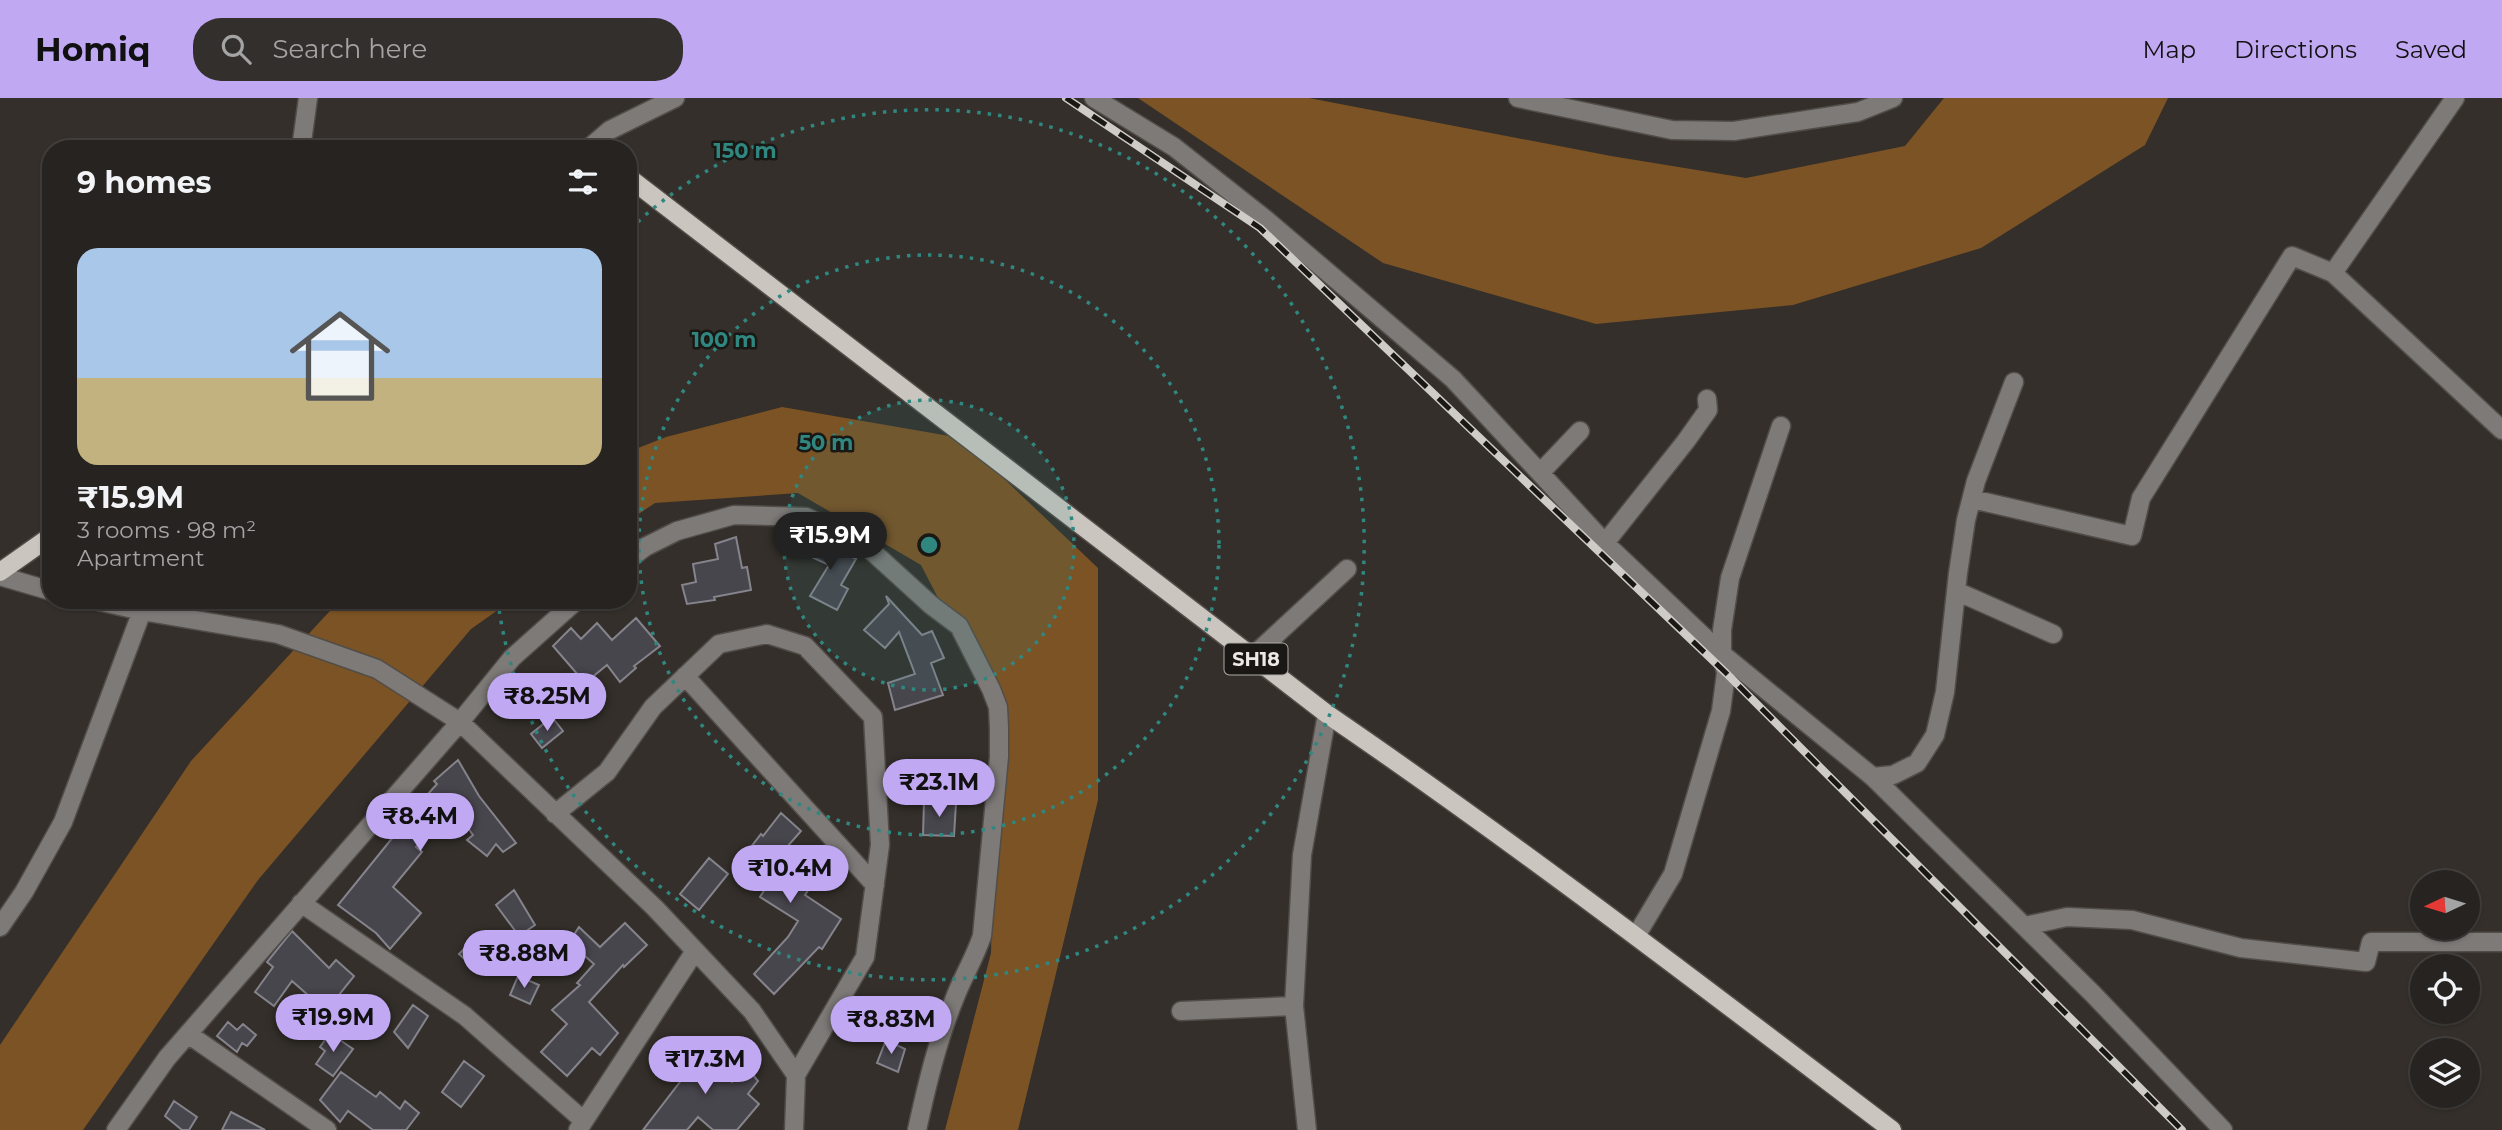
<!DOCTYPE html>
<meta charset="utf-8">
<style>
:root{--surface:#272320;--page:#332f2d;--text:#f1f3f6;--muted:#a4a4a5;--line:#43403e;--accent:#c1a8f3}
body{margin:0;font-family:Montserrat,sans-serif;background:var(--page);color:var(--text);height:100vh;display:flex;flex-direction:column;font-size:26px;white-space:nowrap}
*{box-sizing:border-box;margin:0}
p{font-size:23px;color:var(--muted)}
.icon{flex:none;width:38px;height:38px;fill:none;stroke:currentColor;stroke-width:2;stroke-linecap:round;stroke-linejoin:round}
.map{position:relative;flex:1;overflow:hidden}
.panel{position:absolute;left:42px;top:42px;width:595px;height:469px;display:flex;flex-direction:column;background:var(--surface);border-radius:28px;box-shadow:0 2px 5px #0004,0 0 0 2px var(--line)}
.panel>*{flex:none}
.needle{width:46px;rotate:266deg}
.controls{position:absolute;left:2410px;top:772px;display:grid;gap:14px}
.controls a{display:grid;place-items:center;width:70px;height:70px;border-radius:50%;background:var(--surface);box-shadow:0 2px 5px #0004,0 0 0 2px var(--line);font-size:35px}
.price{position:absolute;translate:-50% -60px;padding:0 16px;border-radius:24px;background:var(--accent);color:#111;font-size:23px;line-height:46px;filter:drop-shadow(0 2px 4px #0008)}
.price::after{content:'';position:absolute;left:50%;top:42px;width:21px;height:16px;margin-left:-10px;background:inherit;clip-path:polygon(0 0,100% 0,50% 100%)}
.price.active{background:#222;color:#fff}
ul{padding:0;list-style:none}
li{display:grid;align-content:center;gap:14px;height:371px;padding:0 35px}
li span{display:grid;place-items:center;height:217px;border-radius:21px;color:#555}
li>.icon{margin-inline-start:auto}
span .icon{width:126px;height:126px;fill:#fffc;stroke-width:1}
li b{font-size:30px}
h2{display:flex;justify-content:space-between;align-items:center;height:84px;padding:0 35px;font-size:30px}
header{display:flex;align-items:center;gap:42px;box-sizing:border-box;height:98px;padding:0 35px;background:var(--accent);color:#111}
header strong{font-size:33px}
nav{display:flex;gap:38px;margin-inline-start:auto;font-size:24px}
.search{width:490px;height:63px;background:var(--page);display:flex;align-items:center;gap:18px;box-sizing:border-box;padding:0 24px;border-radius:28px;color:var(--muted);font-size:26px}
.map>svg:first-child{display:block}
.water{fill:#7c5324}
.building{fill:#48464d;stroke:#85838b;stroke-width:2}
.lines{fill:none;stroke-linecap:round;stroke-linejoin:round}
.minor-casing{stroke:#524d48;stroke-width:21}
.major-casing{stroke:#524d48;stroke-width:21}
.minor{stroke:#7d7a78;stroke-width:18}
.major{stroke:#cac5bf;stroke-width:18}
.rail-casing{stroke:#cfcbc7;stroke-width:8}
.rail{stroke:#1a1815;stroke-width:5;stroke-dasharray:16;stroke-linecap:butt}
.ring{fill:none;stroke:#308780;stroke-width:3.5;stroke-dasharray:3.5 7}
.labels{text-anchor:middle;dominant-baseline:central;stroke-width:5;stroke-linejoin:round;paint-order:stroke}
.shield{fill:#1a1815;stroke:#aeaaa7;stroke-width:2}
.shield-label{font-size:19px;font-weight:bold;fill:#ede9e6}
.centre{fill:#308780;stroke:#1a1815;stroke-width:3.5}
.ring-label{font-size:21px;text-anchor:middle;font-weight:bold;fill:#308780;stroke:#1a1815;stroke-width:5;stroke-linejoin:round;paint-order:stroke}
</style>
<header>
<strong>Homiq</strong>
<div class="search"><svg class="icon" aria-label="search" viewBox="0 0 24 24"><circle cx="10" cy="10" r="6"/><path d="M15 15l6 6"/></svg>Search here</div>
<nav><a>Map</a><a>Directions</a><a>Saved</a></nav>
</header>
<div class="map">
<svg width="2502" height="1032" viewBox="0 0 2502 1032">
<rect width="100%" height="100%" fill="#342f2a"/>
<path class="water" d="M1138 0H1309L1611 58 1746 80 1905 48 1944 0H2168L2145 47 1981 150 1793 207 1596 226 1383 165Z
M782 309 961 340 1098 470V702L1018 1032H945L991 855 996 612 921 467 798 395 655 405 628 423V354L666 339Z
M340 502H512L471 531 258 782 83 1032H0V947L191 663Z"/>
<path class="building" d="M811 438 856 461 841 487 848 491 837 512 810 498 829 467 803 455Z
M736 439 742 470 747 469 751 492 714 499 715 502 687 506 682 487 696 484 693 466 718 461 715 446Z
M886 498 922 537 932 533 944 560 931 565 943 597 895 612 888 585 915 576 899 534 885 550 864 532 889 506Z
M636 520 660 548 634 568 636 570 620 584 607 567 585 585 553 548 571 530 581 541 597 525 612 542Z
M552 619 563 633 542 650 531 636Z
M458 662 479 698 516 745 503 754 496 746 487 758 467 742 473 737 456 713 416 749 422 754 393 789 421 815 390 851 376 835 338 807 402 728 401 726 437 686 434 683Z
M924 704 956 705 954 738 923 737Z
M781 715 801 733 786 750 805 763 798 774 813 785 805 797 841 821 822 851 819 849 774 896 754 876 788 839 798 823 760 799 775 775 755 760 759 754 751 749 761 736 763 738Z
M709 760 728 776 699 812 680 796Z
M514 792 535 827 519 838 496 807Z
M625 825 647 847 624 869 623 867 589 904 618 935 600 957 592 950 567 978 541 954 567 926 552 912 580 887 577 885 594 866 569 844 579 829 600 849Z
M292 833 329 870 336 862 354 878 326 913 292 883 274 908 255 894 273 869 267 864Z
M472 843 486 856 473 869 459 856Z
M518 878 539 887 530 906 510 897Z
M413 907 428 918 408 950 394 934Z
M228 924 237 932 243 926 256 937 247 948 242 945 237 954 217 938Z
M330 935 353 951 333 978 316 966 325 953 320 949Z
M886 942 905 951 898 974 877 965Z
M685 944 732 984 745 967 758 983 748 996 759 1006 737 1032H713L698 1019 687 1032H643L683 980 667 968Z
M464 963 484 978 461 1009 442 994Z
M341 974 376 999 380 994 400 1011 405 1003 419 1015 406 1032H373L348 1013 340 1024 320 1002Z
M174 1003 197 1019 189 1032H182L165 1018Z
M231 1014 265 1032H222Z"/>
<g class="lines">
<defs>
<path id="minor" d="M1094 0 1174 49 1264 120 1453 281 1605 445 1722 556 1873 679 2093 896 2223 1032
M1518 0 1672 32 1734 33 1858 14 1893 0
M301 51 308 0
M588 51 610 32 675 0
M2333 175 2455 0
M1541 374 1580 333
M1972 401 2132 438 2141 400 2292 158 2333 175 2502 332
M1605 445 1686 343 1708 312 1707 301
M628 462 645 449 677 433 734 417 806 419 864 446 931 507 959 528 991 591 998 609 999 630V659L982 838C975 859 964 877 956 897 938 940 927 986 917 1032
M0 478 51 493
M1956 493 2053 536
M94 502 142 513 278 536 377 571 460 624 655 810 752 913 796 977 794 1032
M1253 558 1347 471
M685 578 875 787
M1873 679 1893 677 1917 665 1935 637 1945 594 1958 475 1966 422 1976 383 2014 284
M555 716 607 674 653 609 719 546 767 536 805 548 873 619 880 747 865 859 796 977
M301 805 465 918 584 1023
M2025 828 2067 819 2132 822 2241 850 2366 864 2371 844H2502
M0 829 24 794 63 724 142 513
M1636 838 1673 776 1721 613 1726 575 1722 556V532L1730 480 1781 328
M1181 913 1294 908
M188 936 327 1032
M116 1032 167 960 460 624 512 560 577 502
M578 1032 695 853
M1307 1032 1294 908 1302 757 1327 616"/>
<path id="major" d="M628 79 1327 616C1520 748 1706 891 1892 1032
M0 474 51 438"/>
</defs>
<use href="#minor" class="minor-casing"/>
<use href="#major" class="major-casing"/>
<use href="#minor" class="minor"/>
<use href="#major" class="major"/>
<defs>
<path id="rail" d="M1066 0 1260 130 1726 575 2182 1032"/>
</defs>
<use href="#rail" class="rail-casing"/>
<use href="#rail" class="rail"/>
</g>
<circle cx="929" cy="447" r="145" fill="#308780" fill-opacity=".12"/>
<g class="ring">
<circle cx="929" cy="447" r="145"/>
<circle cx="929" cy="447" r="290"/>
<path d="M630 131A435 435 0 1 1 498 504"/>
</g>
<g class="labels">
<rect class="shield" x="1224.5" y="545.5" width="63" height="31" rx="5"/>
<g class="shield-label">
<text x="1256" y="561">SH18</text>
</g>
</g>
<circle cx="929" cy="447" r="10" class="centre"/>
<g class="ring-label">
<text x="745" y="60">150 m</text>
<text x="724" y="249">100 m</text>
<text x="826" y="352">50 m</text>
</g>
</svg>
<div class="controls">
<a><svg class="needle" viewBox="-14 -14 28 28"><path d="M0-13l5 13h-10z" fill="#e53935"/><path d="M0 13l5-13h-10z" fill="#a4a4a5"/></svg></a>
<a><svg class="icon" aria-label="locate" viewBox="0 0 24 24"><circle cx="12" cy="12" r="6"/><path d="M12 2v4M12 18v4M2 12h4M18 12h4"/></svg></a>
<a><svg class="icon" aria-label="layers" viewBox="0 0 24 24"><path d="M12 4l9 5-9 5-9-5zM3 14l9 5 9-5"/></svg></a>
</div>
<b class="price active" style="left:830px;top:474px">₹15.9M</b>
<b class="price" style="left:547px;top:635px">₹8.25M</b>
<b class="price" style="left:939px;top:721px">₹23.1M</b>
<b class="price" style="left:420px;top:755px">₹8.4M</b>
<b class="price" style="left:790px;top:807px">₹10.4M</b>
<b class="price" style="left:524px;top:892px">₹8.88M</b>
<b class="price" style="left:333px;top:956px">₹19.9M</b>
<b class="price" style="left:891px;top:958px">₹8.83M</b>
<b class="price" style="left:705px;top:998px">₹17.3M</b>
<section class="panel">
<h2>9 homes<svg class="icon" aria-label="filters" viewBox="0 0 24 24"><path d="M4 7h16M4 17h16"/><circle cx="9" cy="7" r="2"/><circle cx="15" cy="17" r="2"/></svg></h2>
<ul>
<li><span style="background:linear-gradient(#a9c7e8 60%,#c2b280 0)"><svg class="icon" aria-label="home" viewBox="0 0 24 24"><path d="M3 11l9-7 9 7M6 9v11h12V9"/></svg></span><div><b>₹15.9M</b><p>3 rooms · 98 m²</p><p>Apartment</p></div></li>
</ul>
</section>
</div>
